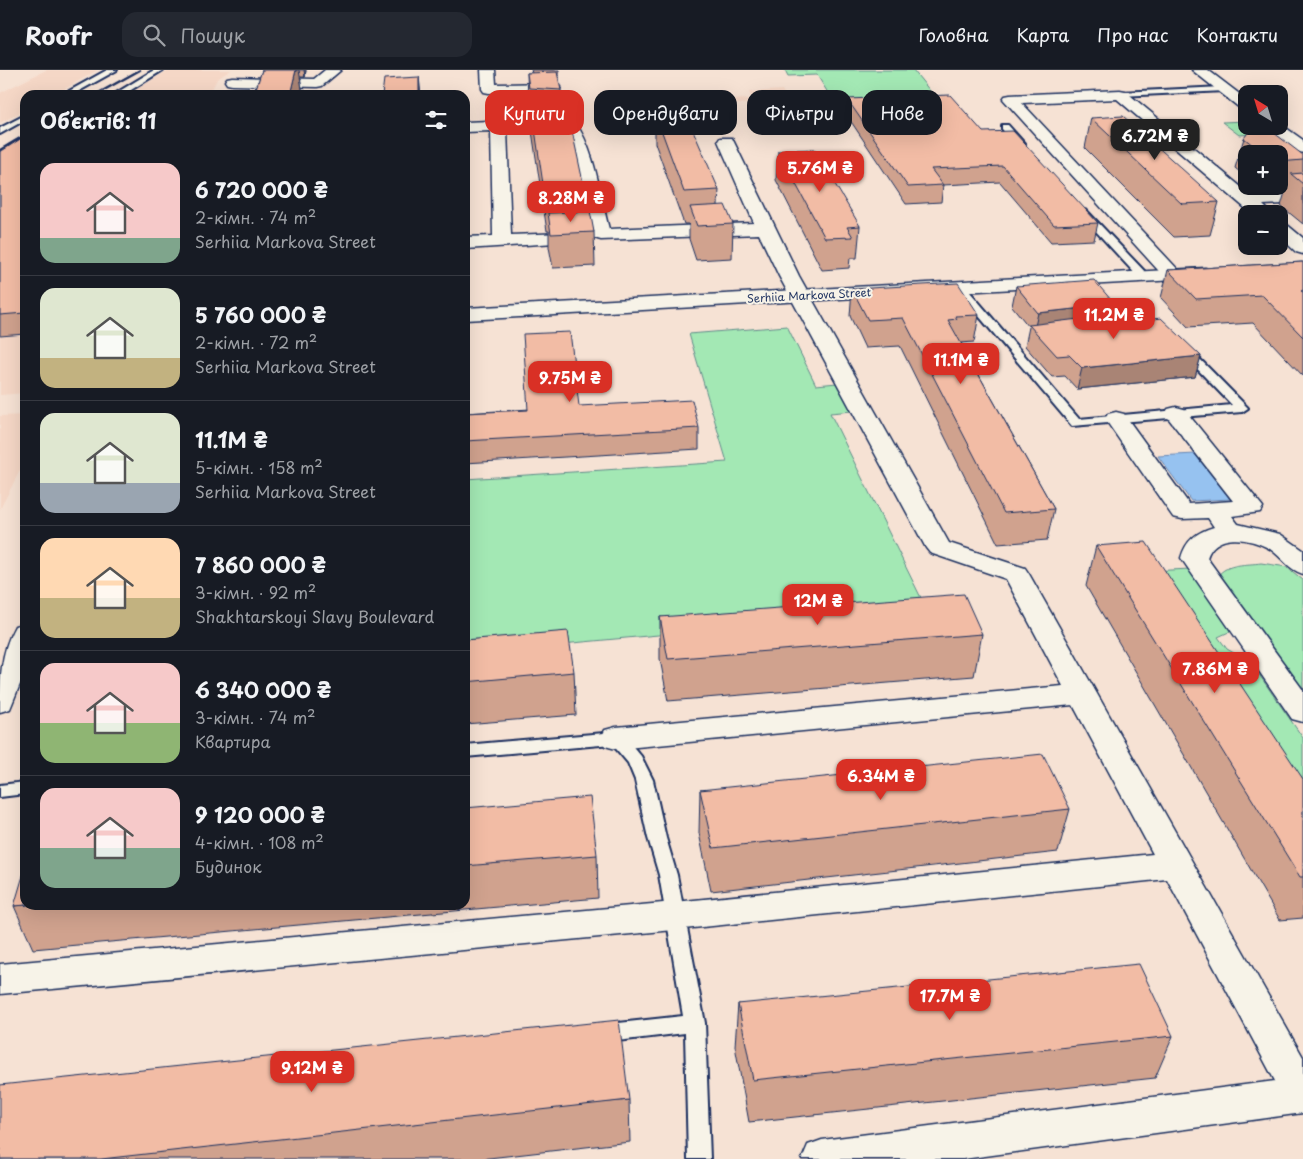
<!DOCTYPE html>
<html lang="uk">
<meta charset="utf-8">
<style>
:root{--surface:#171b24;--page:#242831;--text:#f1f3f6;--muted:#9ea1a6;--line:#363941;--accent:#d93025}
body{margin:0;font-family:"Playpen Sans",sans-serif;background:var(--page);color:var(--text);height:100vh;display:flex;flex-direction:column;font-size:19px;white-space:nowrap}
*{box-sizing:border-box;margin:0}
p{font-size:16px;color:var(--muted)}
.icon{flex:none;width:28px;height:28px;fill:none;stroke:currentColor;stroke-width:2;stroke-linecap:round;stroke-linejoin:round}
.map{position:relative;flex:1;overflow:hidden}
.side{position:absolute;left:20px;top:20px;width:450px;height:820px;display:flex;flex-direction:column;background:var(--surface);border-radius:15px;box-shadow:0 5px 20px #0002}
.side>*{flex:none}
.guide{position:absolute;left:485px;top:20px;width:475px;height:45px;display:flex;gap:10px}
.needle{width:32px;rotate:322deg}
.fabs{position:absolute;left:1238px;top:15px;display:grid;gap:10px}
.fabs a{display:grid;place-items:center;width:50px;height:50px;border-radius:10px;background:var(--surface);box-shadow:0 5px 20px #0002;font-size:25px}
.price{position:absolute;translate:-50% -42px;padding:0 11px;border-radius:10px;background:var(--accent);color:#fff;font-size:16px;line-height:32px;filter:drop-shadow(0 1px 2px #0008)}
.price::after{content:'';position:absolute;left:50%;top:30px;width:15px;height:11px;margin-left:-8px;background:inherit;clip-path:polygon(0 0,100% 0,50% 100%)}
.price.selected{background:#222;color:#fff}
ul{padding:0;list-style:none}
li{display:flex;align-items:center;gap:15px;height:125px;padding:0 20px}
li+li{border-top:1px solid var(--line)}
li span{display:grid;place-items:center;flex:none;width:140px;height:100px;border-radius:15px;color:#555}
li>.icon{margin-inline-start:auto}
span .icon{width:60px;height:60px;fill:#fffc;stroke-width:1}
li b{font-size:21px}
h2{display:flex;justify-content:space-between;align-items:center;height:60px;padding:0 20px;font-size:21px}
.chip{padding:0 18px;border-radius:15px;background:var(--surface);box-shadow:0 5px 20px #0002;font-size:18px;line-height:45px}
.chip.selected{background:var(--accent);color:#fff}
header{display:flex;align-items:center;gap:30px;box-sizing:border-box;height:70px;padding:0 25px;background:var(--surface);border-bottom:1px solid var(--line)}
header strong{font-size:24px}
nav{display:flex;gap:28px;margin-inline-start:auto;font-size:18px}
.search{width:350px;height:45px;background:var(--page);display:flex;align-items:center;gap:12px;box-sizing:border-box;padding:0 18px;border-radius:15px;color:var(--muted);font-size:19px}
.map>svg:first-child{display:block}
.built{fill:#f5d7c6}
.green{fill:#a3e8b4;stroke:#5f8c89}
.water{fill:#96c2f0;stroke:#6587b6}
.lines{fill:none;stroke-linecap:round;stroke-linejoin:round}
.lane-casing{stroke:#1b2f5e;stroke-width:4}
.street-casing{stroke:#1b2f5e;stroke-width:3}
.secondary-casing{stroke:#1b2f5e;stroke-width:3}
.lane{fill:#f7f3e8;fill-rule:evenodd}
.street{fill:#f7f3e8;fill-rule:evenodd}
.secondary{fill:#f7f3e8;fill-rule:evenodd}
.rail{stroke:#1b2f5e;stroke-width:2.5}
.wall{fill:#d0a28e;stroke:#1b2f5e}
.shaded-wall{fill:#a98474;stroke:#1b2f5e}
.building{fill:#f2bca5;stroke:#1b2f5e}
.labels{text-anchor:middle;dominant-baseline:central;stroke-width:4;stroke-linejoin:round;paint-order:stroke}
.far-street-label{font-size:11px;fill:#1b2f5e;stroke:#f7f3e8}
</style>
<header>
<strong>Roofr</strong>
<div class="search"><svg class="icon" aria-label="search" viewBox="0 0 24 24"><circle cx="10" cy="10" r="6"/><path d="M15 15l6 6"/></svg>Пошук</div>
<nav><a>Головна</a><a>Карта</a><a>Про нас</a><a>Контакти</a></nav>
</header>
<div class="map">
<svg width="1303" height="1089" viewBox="0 0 1303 1089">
<rect width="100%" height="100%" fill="#f6e2d4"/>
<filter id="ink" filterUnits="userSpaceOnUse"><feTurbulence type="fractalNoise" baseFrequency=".02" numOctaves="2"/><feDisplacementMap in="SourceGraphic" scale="10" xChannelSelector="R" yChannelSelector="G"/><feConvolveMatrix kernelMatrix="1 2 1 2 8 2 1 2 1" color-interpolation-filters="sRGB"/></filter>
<g filter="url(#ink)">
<path class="built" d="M46 0H98L54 25H25V40L0 53V23Z
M169 0H231L217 9 209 25H127Z
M782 20 791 36 757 37 755 33 725 35 734 53 698 55 695 48 664 49 666 56 632 58 626 39 659 38 662 45 693 44 685 25 719 23 723 30 752 29 749 22Z
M25 264V323L0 325V266Z
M25 345V391L0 439V346Z"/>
<path class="green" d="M785 0H913L935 27 833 31 817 5 788 6Z
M1246 51V56H1265L1274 63 1239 65 1222 52Z
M787 256 816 315 848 312 864 340 830 343 927 540 465 583V409L727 392 689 264Z
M1261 493 1287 497 1303 510V628L1218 506C1226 493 1248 495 1261 493Z
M1190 499 1231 561 1218 567 1227 579 1251 593 1303 668V758L1132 502Z"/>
<path class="water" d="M1195 384 1230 429 1191 431 1158 386Z"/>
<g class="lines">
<defs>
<path id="lane" d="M107 0H117L72 25H62Z
M154 0H163L123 25H113Z
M1222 17 1226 19 1225 21 1120 26 1116 24 1120 22Z
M25 45V50L0 64V58Z
M1002 55H1008L1025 74V78H1019L1002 59Z
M1084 140 1087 141 1148 205 1149 207 1148 209H1140L1081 145V141Z
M960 214 964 215 1079 349 1232 335 1181 282 1179 280 1181 278H1189L1248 338 1242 342 1072 356 956 219 955 217 956 215Z
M616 662 622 664 641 686 653 710 666 768 677 805 705 953 710 1089H688L685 963 600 973 593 970 590 964 593 958 600 955 683 946 659 805 648 768 635 710 628 693 612 674 465 687V675Z
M25 712V724L0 727V715Z"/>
<path id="street" d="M325 0H341L322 16 317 17 232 15 227 14 225 11 227 8 232 7 314 9Z
M481 0H495L496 14 554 13 559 14 561 17 559 20 554 21 489 23 484 22 482 19Z
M1192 0H1208L1246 29V40L1241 39Z
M1120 20 1125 21 1252 126 1303 123V133L1263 135 1272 144H1252L1117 29 1022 33 1184 206 1181 210 1174 212 1167 210 1003 29 1005 26 1010 25Z
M540 49 575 52C595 80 600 125 609 159L754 153 718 71 720 68H732L799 206 949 473 1025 498 1029 504 1303 987V1043L963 1089H802L808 1075 822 1070 1275 1011 1167 809 674 860 0 924V894L674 832 1153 784 1073 635 616 679 605 676 601 668 605 660 616 657 1063 616 1006 509 930 483 926 478 779 206 759 164 601 170 594 168 586 171 465 179V167L493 166 491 61 465 62V52ZM540 59H565L571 71 591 162 511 165 507 60Z
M1279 53 1303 70V83L1297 81 1265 56H1279Z
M1279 152 1285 153 1303 168V184L1296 182 1279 166Z
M1176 337 1184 339 1263 437 1260 442 1232 446 1238 454 1280 464 1303 480V504C1289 500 1282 487 1270 479 1251 468 1215 461 1207 488L1303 620V652L1292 649 1181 488C1186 470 1197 462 1214 457L1208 448 1182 449 1173 447 1105 349 1108 344 1116 342 1124 344 1189 434 1233 431 1165 344 1168 339Z"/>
<path id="secondary" d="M1205 198 1212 200 1215 204 1212 208 465 250V238Z
M25 553V602L10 639 0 642C0 611 0 583 15 556Z"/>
</defs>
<use href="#lane" class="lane-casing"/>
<use href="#street" class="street-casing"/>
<use href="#secondary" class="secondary-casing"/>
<use href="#lane" class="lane"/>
<use href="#street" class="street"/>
<use href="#secondary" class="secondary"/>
<path class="rail" d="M95 25 140 0
M0 80 25 65"/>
</g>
<path class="wall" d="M262 0H306L305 7H300L302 19 301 25H254Z
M531 0H559V8L561 20 562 31 586 126 587 142 594 162 595 196 553 198 549 177V161H547L532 61V48H530L528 31 527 3H532Z
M847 29 983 62 1098 153 1094 170 1051 172 1000 112 943 115 941 132 906 134 846 44Z
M655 43 719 120 718 135 733 154 732 188 696 190 689 169V154H684L655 73Z
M1091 48 1219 132 1210 165 1174 167 1085 78Z
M25 66V264L0 266V82Z
M1244 68 1303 85V154L1281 136 1285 122 1266 123 1257 116H1279V84H1246V107L1235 98Z
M778 81 860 156 857 188H850L849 198 822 200 776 110Z
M1303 192V306L1253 253 1188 257 1161 228 1168 200Z
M1016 216 1112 231 1119 234 1117 245 1137 251 1201 286 1195 307 1077 319 1065 306 1052 307 1025 276 1029 257 1012 236Z
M852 219 979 245 974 272 961 273 1054 439 1047 470 998 474 900 276 865 278 850 246Z
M579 336 699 358V379L465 393V343Z
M1096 476 1303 709V848L1280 850 1086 516Z
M660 547 982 564 974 606 668 631 660 589Z
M465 570 574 602 576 645 465 654Z
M700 720 1070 739 1058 782 711 821 699 763Z
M465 738 597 785 598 828 33 879 14 836 25 835H465Z
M738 934 1173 966 1155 1008 749 1052 735 976Z
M629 1030 630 1072 480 1089H0Z"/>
<path class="shaded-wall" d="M296 0H299L302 19 301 25H290Z
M304 0H306L305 7Z
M419 7 421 25H419Z
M1119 234 1115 254 1034 261 1038 243Z
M1201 286 1195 307 1077 319 1082 298Z"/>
<path class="building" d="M262 0H296L290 25H254Z
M557 2 561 20 529 18 527 3Z
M419 7V25H382L384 9Z
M950 25 983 62 1013 61 1098 153 1054 155 1003 96 931 99 943 115 908 117 847 29Z
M563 31 568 42 586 126 545 128 531 32Z
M685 42 719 120 684 122 655 43Z
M1123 46 1219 132 1182 134 1091 48Z
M1253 56H1265L1303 85V90L1279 92V84H1264L1244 68Z
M25 66V243L0 245V82Z
M814 79 860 156 847 157 853 167 825 168 778 81Z
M1303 103V114L1291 104Z
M725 135 733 154 697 156 690 137Z
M590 141 594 162 551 164 548 143Z
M1303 192V220L1301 221 1303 222V267L1262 225 1196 229 1168 200Z
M1094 210 1112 231 1119 234 1038 243 1016 216Z
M958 213 979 245 955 246 957 249 948 250 1054 439 1004 443 903 248 868 250 852 219Z
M1128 243 1137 251 1161 248 1201 286 1082 298 1069 285 1057 286 1029 255Z
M570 262 579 336 692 330 699 358 465 371V343L528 340 523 264Z
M1146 472 1303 709V807H1300L1096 476Z
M964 524 982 564 668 589 660 547Z
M568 561 574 602 465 612V570Z
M1043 684 1070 739 713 778 700 720Z
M590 727 597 785 465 796V738Z
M25 799V835H27L14 836Z
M1139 894 1173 966 753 1010 738 934Z
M619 950 629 1030 101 1089H0V1015Z"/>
</g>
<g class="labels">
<g class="far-street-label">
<text transform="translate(809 225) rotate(-3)">Serhiia Markova Street</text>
</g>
</g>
</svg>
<div class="fabs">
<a><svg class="needle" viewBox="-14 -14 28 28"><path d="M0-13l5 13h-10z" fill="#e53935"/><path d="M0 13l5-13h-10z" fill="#9ea1a6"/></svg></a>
<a>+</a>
<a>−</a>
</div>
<b class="price selected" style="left:1155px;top:91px">6.72M ₴</b>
<b class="price" style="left:820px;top:123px">5.76M ₴</b>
<b class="price" style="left:571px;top:153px">8.28M ₴</b>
<b class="price" style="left:1114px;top:270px">11.2M ₴</b>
<b class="price" style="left:961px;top:315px">11.1M ₴</b>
<b class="price" style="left:570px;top:333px">9.75M ₴</b>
<b class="price" style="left:818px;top:556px">12M ₴</b>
<b class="price" style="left:1215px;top:624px">7.86M ₴</b>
<b class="price" style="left:881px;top:731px">6.34M ₴</b>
<b class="price" style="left:950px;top:951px">17.7M ₴</b>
<b class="price" style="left:312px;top:1023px">9.12M ₴</b>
<div class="guide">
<a class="chip selected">Купити</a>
<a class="chip">Орендувати</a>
<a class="chip">Фільтри</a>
<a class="chip">Нове</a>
</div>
<section class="side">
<h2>Об’єктів: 11<svg class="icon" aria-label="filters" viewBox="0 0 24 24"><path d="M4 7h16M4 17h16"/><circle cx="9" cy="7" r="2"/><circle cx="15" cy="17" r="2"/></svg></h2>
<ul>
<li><span style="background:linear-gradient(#f6c9c9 75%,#7fa58c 0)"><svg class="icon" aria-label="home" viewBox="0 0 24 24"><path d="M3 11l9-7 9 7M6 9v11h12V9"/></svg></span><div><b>6 720 000 ₴</b><p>2-кімн. · 74 m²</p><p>Serhiia Markova Street</p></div></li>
<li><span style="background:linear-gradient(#dfe7d0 70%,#c2b280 0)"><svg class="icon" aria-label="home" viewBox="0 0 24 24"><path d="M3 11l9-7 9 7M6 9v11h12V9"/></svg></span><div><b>5 760 000 ₴</b><p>2-кімн. · 72 m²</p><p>Serhiia Markova Street</p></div></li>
<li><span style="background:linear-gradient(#dfe7d0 70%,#9aa5b1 0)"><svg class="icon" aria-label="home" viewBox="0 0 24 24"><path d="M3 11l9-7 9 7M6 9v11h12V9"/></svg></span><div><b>11.1M ₴</b><p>5-кімн. · 158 m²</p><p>Serhiia Markova Street</p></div></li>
<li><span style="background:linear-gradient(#ffd9b3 60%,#c2b280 0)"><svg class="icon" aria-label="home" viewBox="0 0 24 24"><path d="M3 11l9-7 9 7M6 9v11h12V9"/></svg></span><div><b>7 860 000 ₴</b><p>3-кімн. · 92 m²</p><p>Shakhtarskoyi Slavy Boulevard</p></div></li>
<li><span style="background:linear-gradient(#f6c9c9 60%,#8fb573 0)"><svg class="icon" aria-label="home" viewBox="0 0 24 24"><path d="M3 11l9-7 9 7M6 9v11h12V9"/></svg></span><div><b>6 340 000 ₴</b><p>3-кімн. · 74 m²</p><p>Квартира</p></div></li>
<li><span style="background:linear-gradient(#f6c9c9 60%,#7fa58c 0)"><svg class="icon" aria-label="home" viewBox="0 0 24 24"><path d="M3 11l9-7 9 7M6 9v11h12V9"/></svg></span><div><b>9 120 000 ₴</b><p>4-кімн. · 108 m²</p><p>Будинок</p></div></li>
</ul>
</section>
</div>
